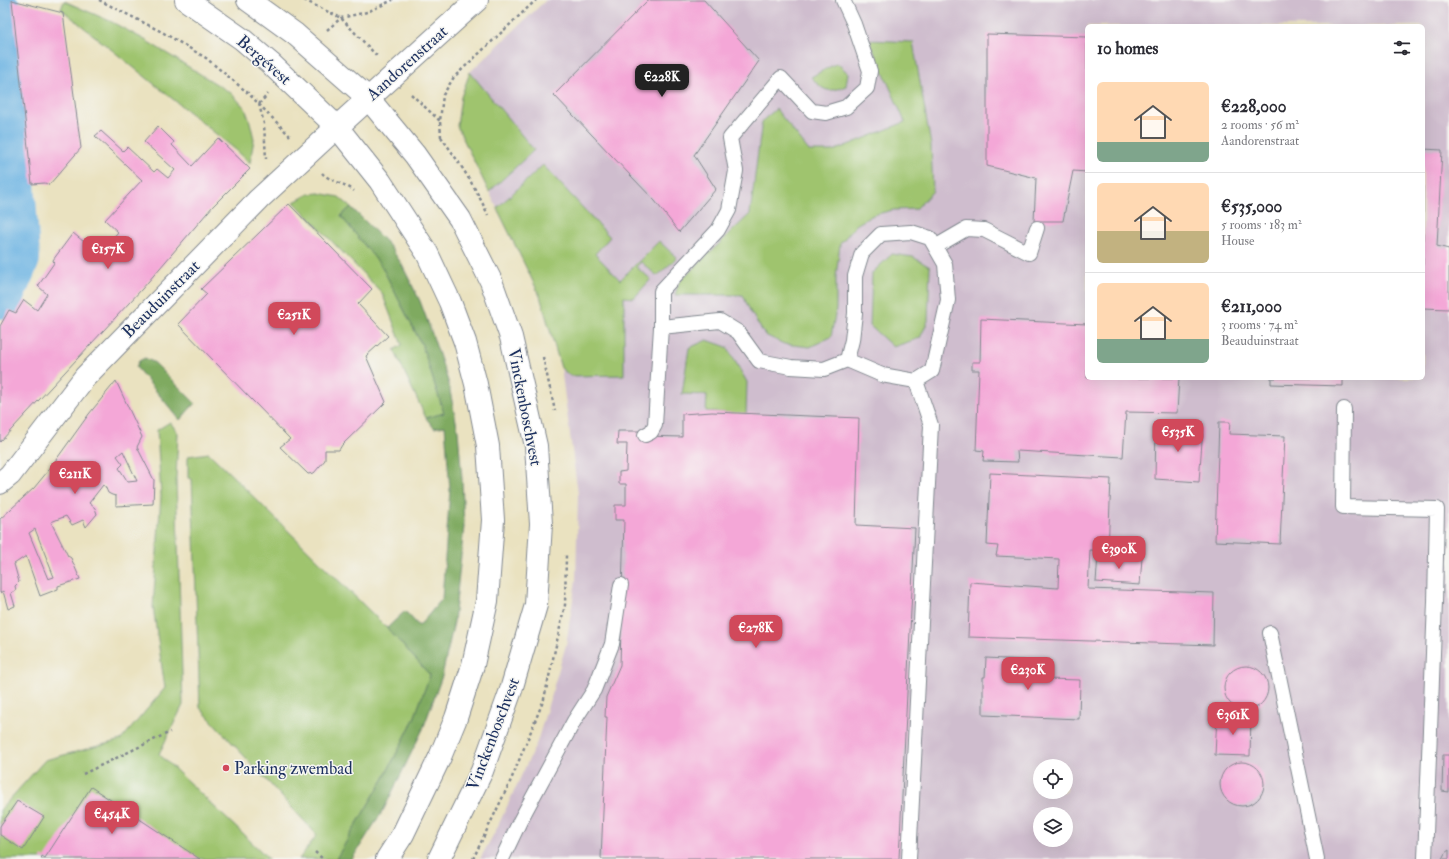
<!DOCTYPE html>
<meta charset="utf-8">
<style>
:root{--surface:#fff;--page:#f2f2f3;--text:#2b2b33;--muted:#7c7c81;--line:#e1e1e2;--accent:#d1495b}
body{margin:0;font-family:"IM FELL Double Pica",serif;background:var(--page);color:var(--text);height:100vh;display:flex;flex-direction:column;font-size:15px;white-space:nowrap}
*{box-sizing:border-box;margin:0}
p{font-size:13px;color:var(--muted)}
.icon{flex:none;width:22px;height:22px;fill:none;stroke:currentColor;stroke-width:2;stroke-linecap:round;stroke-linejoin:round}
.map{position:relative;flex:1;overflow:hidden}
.sheet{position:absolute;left:1085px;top:24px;width:340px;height:356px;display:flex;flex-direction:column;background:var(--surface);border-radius:6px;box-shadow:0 4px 16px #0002}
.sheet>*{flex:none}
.tools{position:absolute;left:1033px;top:759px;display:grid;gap:8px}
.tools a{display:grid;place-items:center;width:40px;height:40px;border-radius:50%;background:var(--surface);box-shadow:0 4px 16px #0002;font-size:20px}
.price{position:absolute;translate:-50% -34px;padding:0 9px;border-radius:8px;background:var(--accent);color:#fff;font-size:13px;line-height:26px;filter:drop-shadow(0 1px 2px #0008)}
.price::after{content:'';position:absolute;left:50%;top:24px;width:12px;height:9px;margin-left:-6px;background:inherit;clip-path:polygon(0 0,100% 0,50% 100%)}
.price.on{background:#222;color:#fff}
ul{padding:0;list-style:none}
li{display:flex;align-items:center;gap:12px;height:100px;padding:0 12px}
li+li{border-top:1px solid var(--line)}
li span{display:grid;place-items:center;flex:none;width:112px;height:80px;border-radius:6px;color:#555}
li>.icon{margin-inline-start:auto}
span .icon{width:48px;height:48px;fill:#fffc;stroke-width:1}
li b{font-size:17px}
h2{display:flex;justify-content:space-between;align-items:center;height:48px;padding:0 12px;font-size:17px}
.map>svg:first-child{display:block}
.industrial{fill:#cfbdce;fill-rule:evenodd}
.green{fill:#9fc46e;stroke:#5d7a66}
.forest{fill:#7faa61;stroke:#4d6c60}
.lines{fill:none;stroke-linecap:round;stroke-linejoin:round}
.river{stroke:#6bb2e2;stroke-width:48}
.building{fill:#f4a7d7;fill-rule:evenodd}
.service-casing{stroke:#82888f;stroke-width:16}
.minor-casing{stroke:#82888f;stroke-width:24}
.secondary-casing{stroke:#82888f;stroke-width:24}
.primary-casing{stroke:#82888f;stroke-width:24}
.path{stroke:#82888f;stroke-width:2.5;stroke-dasharray:3 3;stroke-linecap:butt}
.service{stroke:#fff;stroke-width:14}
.minor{stroke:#fff;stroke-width:22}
.secondary{stroke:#fff;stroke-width:22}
.primary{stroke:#fff;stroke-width:22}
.poi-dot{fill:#d1495b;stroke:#f6f6f2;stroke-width:1.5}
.labels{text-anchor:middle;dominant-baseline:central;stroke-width:3;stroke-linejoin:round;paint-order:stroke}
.street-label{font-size:17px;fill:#1b2f5e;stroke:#f6f6f2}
.poi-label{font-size:17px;fill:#1b2f5e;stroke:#f6f6f2;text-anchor:start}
</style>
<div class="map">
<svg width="1449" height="859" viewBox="0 0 1449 859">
<rect width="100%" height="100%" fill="#f6f6f2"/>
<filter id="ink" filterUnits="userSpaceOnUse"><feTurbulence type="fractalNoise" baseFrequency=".025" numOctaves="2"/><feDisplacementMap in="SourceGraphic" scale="8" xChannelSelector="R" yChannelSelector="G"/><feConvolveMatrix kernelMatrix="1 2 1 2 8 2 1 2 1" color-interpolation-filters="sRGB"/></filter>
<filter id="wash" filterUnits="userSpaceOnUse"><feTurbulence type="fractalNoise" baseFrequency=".012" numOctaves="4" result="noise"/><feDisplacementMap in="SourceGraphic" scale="16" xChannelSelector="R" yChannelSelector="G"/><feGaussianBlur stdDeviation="0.9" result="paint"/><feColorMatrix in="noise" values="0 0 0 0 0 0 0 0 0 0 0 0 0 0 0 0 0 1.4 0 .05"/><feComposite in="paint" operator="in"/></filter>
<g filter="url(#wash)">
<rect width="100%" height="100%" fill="#eae2c0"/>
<path class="industrial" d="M546 0H1449V859H480L496 830 537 742 566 645 576 580 578 494 561 368 540 296 457 126 461 97 470 72ZM1087 26H1423V378H1087ZM1040 766H1066V792H1040ZM1040 814H1066V840H1040Z"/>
<path class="green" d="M64 1 110 21 145 40 231 93 245 108 250 122 254 139 250 163 236 150 61 9Z
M869 40 913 42 931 145 933 191 916 209 893 210 873 215 856 225 840 244 836 277V309L831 337 810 347 784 344 765 335 750 311 743 295H675L679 282 750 214 762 121 776 109 809 151H833L905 122Z
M837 63 848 73 846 86C827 93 825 92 811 77Z
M470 72 534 150 489 192 457 126 461 97Z
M543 165 610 237 595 254 620 280 659 241 677 258 657 276 641 262 636 267 651 279 634 298 624 297V375L570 376 561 368 540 296 497 208Z
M319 193 339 197 351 207 341 216 382 267 422 345 444 413 426 418 394 350 402 345 382 293 294 202 309 194Z
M892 254 913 257 930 267 928 321 920 338 893 347 870 326 872 273Z
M707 340 727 347 747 382 746 415 706 411 707 395 682 394 689 348Z
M170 422 178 433 176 478 183 705 159 754 269 859H0V810L45 760 121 740 165 688 153 607 161 496 157 430Z
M209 453 387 628 430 675 414 719 384 778 336 859H299L317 835 200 708 192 479 188 478V456Z"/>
<path class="forest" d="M351 207 388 244 401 263 420 301 430 328 448 381 458 431 462 479 464 527 454 622 442 676 423 729 384 809 352 859H336L384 778 414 719 430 675 387 628 405 611 419 626 442 599 450 490 445 426 434 428 426 418 444 413 422 345 382 267 341 216Z
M145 358 155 363 195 403 180 420 136 367 139 361Z"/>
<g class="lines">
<path class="river" d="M0 15 16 258 0 295"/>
</g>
<g id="blocks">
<path class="building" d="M12 0 63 13 81 148 49 185 45 183 32 184Z
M648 0H704L759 61 694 155 716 189 679 232 655 201 631 176 554 95Z
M987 34 1087 37V172L1073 171 1063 221H1034L1036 178 987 166Z
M158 126 174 142 172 145 192 166 218 138 250 169 213 206 142 289 0 442V326L9 310 16 313 24 300 37 310 47 294 38 286 54 263 53 260 73 233 99 254 118 232 105 220 142 180 95 136 101 131 123 151 127 147 154 172 157 169 168 178 175 170 144 142Z
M1423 149 1442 150 1437 246 1449 249V309L1423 308Z
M289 204 372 289 358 304 388 336 366 356 386 402 342 445 339 450H325V460L314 473 308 474 280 447 290 439 178 324 207 294 201 289Z
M981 319 1087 324V378H1179L1177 413 1126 412 1123 457 1017 451 1018 462 983 461 984 451 976 450 979 370H972V362H980Z
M1271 378H1343V386L1271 384Z
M116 381 142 437 137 447 154 480 153 504 116 506V496L112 495 108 493 105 486 103 485 89 503 95 508 97 514 86 527 83 520 72 525 66 516 51 522 68 556 71 558 80 579 58 586V589L40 596 26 556 14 564 19 582 15 586 16 590 11 593 15 606 8 609 3 591 0 593V519L34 488 48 471 89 414ZM123 451 137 481 128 482 119 468 123 464 117 456ZM35 529 54 577 48 579 29 533Z
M712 412 859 418 856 525 915 528 899 859H601L607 717H605L606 697 620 665 624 520H615V505H626V484H619V472L626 471 627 444H617L618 431H644V436L682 437V414Z
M1219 422H1230L1229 434 1285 436 1280 544 1215 541Z
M1156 426 1203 428 1199 482 1155 479Z
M990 473 1111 479 1108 551 1090 550 1088 589 1214 593 1213 645 968 637 970 582 1058 588 1059 559 996 556 998 546 987 545Z
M1098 555 1142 558 1140 585 1096 582Z
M986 658 1024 660 1047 668V679L1080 680 1079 719 983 715V677H985Z
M1224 688a22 22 0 1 1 44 0a22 22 0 1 1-44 0Z
M1217 715 1251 717 1250 756 1215 755Z
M1443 755H1449V792L1442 791Z
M1220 784a22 22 0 1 1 44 0a22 22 0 1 1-44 0Z
M91 787 200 859H41L42 856 45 858Z
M17 801 44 817 23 850 0 835V826Z
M1449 850V859H1442L1445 853Z"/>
</g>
</g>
<g filter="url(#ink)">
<use href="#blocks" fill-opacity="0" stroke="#82888f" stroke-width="1"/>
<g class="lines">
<defs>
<path id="service" d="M935 247 966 229 984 230 1029 253 1037 228
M661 327 720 321 738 332 759 361 791 367 824 369 847 360 852 340 855 313V276L862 253 881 234 911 232 930 238 945 264 948 300 932 371 916 381 882 375 847 360
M1344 409 1343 507 1437 509 1435 602 1425 859
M645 435 651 432 655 425 661 327V291L718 230 729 210 736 171 730 138 781 78 812 111 826 113 846 107 867 88 870 71 854 24 843 0
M1270 633 1317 859
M502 859 520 821 574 721 594 690 612 644 621 585
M909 859 931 425 916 381"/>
<path id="minor" d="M0 483 10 475 85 377 259 199 337 127"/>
<path id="secondary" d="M337 127 477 0"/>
<path id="primary" d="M186 0 242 39 270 63 337 127 380 181 427 253 450 302 465 342 476 384 488 446 493 520 487 601 473 665 456 718 440 757 403 834 387 859
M248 0 295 34 368 98 415 155 460 219 491 281 511 337 536 446 541 524 536 605 511 690 482 771 439 859"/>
</defs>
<use href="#service" class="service-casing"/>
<use href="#minor" class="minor-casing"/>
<use href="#secondary" class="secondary-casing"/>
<use href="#primary" class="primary-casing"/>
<path class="path" d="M99 0 162 32 206 58 248 93 290 136
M304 0 341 18 378 57
M327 30 341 18 367 12 393 0
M411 94 440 121
M259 104 268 94
M259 104 264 124 266 159
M441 137C458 160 476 188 488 215
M441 137 440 121 443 95 454 77 536 0
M322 173C329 181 345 183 354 191
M543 357 555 411
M83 774 170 732
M315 852 323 859
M473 859 511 780 544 699 565 605 566 555"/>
<use href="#service" class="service"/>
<use href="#minor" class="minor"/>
<use href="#secondary" class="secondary"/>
<use href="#primary" class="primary"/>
</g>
</g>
<circle class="poi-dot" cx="226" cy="768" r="4"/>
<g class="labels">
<g class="street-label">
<text transform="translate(264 60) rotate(41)">Bergévest</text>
<text transform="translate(407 63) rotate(-42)">Aandorenstraat</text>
<text transform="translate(161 299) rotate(-45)">Beauduinstraat</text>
<text transform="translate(525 407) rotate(79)">Vinckenboschvest</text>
<text transform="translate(493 734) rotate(-69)">Vinckenboschvest</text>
</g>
<g class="poi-label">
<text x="234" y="768">Parking zwembad</text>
</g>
</g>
</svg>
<div class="tools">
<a><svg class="icon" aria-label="locate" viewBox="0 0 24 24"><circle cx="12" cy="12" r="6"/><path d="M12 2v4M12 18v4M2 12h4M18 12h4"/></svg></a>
<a><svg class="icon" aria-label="layers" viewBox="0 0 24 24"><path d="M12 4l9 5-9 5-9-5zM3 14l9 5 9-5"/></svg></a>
</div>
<b class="price on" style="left:662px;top:98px">€228K</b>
<b class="price" style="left:108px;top:270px">€157K</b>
<b class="price" style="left:294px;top:336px">€251K</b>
<b class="price" style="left:1178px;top:453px">€535K</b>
<b class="price" style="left:75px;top:495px">€211K</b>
<b class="price" style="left:1119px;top:570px">€390K</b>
<b class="price" style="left:756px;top:649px">€278K</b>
<b class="price" style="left:1028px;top:691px">€230K</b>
<b class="price" style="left:1233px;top:736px">€361K</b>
<b class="price" style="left:112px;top:835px">€454K</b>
<section class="sheet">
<h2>10 homes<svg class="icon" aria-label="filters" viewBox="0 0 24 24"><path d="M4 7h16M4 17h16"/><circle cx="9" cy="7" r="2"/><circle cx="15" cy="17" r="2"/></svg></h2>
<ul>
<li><span style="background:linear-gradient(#ffd9b3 75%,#7fa58c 0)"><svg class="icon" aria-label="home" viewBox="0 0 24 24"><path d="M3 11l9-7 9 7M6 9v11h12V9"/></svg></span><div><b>€228,000</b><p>2 rooms · 56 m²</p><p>Aandorenstraat</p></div></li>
<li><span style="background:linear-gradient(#ffd9b3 60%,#c2b280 0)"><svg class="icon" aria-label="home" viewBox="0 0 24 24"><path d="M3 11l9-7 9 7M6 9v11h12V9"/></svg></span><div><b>€535,000</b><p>5 rooms · 183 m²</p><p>House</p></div></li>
<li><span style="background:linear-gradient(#ffd9b3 70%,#7fa58c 0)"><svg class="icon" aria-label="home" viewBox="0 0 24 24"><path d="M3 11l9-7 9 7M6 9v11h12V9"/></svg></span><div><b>€211,000</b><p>3 rooms · 74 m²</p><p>Beauduinstraat</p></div></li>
</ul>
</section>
</div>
